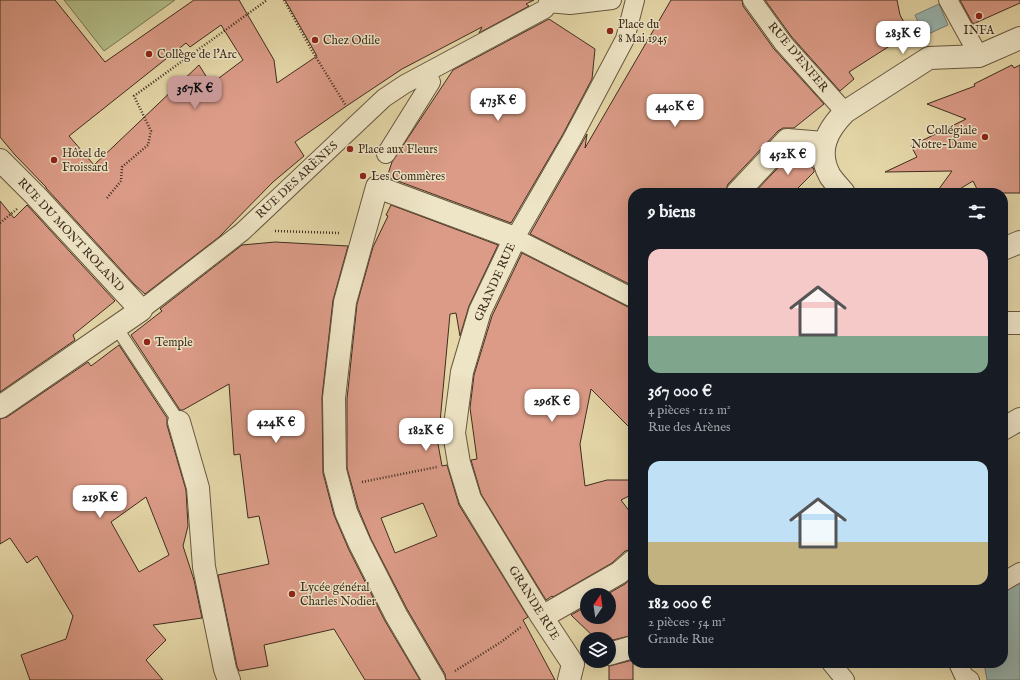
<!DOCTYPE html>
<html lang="fr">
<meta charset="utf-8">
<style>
:root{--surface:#171b24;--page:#20242c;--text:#f1f3f6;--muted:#9ea1a6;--accent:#c59692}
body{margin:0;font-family:"IM FELL English",serif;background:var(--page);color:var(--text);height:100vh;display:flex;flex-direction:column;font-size:15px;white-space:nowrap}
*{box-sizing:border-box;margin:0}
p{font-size:13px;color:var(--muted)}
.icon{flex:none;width:22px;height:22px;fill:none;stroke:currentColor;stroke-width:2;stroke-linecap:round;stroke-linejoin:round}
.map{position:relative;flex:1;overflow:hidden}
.drawer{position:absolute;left:628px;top:188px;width:380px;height:480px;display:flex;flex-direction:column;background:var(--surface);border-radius:16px;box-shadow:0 4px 16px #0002}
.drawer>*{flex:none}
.needle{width:26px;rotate:13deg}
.controls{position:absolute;left:580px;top:588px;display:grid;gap:8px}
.controls a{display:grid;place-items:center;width:36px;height:36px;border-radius:50%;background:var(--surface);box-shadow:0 4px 16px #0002;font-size:20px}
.price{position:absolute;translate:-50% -34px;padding:0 9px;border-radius:8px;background:#fff;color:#222;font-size:13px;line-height:26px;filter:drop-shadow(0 1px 2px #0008)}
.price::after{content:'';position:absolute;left:50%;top:24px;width:12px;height:9px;margin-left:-6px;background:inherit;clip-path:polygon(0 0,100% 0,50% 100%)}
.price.on{background:var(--accent);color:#111}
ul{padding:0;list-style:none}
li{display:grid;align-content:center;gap:8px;height:212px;padding:0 20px}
li span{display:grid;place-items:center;height:124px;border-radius:12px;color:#555}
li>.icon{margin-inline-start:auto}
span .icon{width:72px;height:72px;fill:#fffc;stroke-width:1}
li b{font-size:17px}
h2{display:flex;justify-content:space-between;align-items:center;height:48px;padding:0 20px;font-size:17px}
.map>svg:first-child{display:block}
.green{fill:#b3be89;stroke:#797654}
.water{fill:#99b7b2;stroke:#758077}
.building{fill:#db9b87;stroke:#3f2d1f;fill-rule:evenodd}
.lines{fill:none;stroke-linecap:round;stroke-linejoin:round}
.service-casing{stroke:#685841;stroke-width:14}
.pedestrian-casing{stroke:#685841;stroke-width:20}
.minor-casing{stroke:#685841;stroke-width:24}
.path{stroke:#3f2d1f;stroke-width:2.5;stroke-dasharray:1 2;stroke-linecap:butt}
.service{stroke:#eee5c6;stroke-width:12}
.pedestrian{stroke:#eee5c6;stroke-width:18}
.minor{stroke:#eee5c6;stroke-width:22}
.poi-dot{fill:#8f2418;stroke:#eee5c6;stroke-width:1.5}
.labels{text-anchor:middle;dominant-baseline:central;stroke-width:3;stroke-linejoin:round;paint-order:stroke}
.poi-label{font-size:12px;fill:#3f2d1f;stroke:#eee5c6;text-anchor:start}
.street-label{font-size:12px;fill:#3f2d1f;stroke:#eee5c6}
</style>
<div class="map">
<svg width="1020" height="680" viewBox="0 0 1020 680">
<rect width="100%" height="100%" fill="#e5d7a8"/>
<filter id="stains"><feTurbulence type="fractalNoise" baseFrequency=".005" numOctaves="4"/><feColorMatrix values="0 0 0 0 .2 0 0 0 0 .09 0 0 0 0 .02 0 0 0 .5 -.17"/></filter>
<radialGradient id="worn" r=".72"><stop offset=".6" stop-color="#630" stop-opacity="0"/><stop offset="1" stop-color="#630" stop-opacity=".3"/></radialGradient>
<path class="green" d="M64 0H175L104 51Z"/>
<path class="water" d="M939 4 948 25 924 36 915 15Z
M1020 580V680H987L984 663H1003V588Z"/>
<path class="building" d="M0 0H55L105 62 194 0H239L274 60 277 83 317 56 285 0H534L526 4 529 6 479 33 482 27 402 69 345 107 295 142 304 156 273 182 219 237 145 294 135 285 46 188V187L15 155 0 137ZM221 25 243 60 211 84 199 65 94 165 69 136 186 43 190 47Z
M671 0H742L743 6 774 49 824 104 794 128H783L778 131 728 184 725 193H633V286L530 234 587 134 585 148Z
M765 0H897L900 15 910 33 849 72 854 79 840 91 791 36Z
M960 0H1020V3L973 24Z
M549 19 595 49 592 79 563 134 511 223 387 177 392 162 453 70Z
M1012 65 1014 68 1020 65V193H979L973 181 953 193H936L952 171 885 172 917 157 911 146 966 119 927 104 975 86 974 84Z
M792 153H796L814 169V172L793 193H754Z
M0 201 14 218 27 205 115 301 73 335 75 340 0 392Z
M391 205 498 245 469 306 460 336 456 313 450 314 438 444 442 466 447 465 459 505 528 617 523 620 555 680H446L445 674 407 609 371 539 358 508 347 468V399L357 304 373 247 388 216 386 215ZM423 503 437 536 395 553 381 518Z
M275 242 348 246 333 300 322 397 323 473 334 515 349 550 385 621 420 680H365L334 629 264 645 268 666 239 671 237 666 218 575 269 564 259 516 248 518 240 454 234 455 229 384 183 410H180L131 335 162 311 160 309 242 245Z
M522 253 628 307 633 308V431L591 389 580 444 585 486 607 480H633V494L621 500 633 516V549L625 551 612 563 553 597 552 596 546 600 481 494 471 460 477 459 470 408 474 375 492 316Z
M119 345 167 418V425L186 490 188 526 183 546 194 580 202 618 153 625 166 640 146 660 163 680H30L21 655 66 639 73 616 37 556 27 563 10 538 0 544V419L7 417 88 362 91 366ZM146 497 169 555 139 572 111 522Z
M633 577V635L609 641V639H596L571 615 587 606V617H609V595H606L625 584Z
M633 660V680H609V666Z"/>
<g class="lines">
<defs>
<path id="service" d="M116 327 179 422"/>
<path id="pedestrian" d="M752 0 783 43 845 112
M948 0 979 56
M548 3 570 5 612 0
M386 154 431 82
M633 298 515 238 572 139 625 39 635 0
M141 310 242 232 384 98 405 84 545 9 548 3
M1003 582 1020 572
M831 663 845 680
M958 663 964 676 970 680"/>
<path id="minor" d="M0 160 35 195 141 310 0 407
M737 193 787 140 824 143
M844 193C840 188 834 182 830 176 816 151 827 130 845 112L929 58 979 56 1020 38
M1003 249 1020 242
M1003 323H1020
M179 422 198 488 204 567 225 669 229 680
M1003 429 1020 419
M542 617 619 573 633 561
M609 654 633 647
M434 680 396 615 360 544 346 512 335 470 334 398 345 302 377 187 515 238 480 311 462 372 454 433 459 463 470 499 542 617 573 664 569 680"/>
</defs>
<use href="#service" class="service-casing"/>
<use href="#pedestrian" class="pedestrian-casing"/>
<use href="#minor" class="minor-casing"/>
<path class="path" d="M284 0 311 49 346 106
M107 198 121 181 122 167 148 145 151 131 134 96 267 0
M0 223 17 209
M275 231 340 233
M362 482 437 467
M455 671 501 642 521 627"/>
<use href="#service" class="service"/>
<use href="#pedestrian" class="pedestrian"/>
<use href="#minor" class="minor"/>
</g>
<g class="poi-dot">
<circle cx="979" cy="16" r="4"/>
<circle cx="610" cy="31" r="4"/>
<circle cx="315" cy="40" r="4"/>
<circle cx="149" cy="54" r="4"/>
<circle cx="985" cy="137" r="4"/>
<circle cx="350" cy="149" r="4"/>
<circle cx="54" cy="160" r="4"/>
<circle cx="363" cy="176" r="4"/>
<circle cx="147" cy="342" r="4"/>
<circle cx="292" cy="594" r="4"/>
</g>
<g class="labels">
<g class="poi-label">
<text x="618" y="24">Place du<tspan x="618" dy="14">8 Mai 1945</tspan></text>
<text x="979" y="30" text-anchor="middle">INFA</text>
<text x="323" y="40">Chez Odile</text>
<text x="157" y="54">Collège de l'Arc</text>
<text x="977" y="130" text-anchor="end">Collégiale<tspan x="977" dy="14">Notre-Dame</tspan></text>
<text x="358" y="149">Place aux Fleurs</text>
<text x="62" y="153">Hôtel de<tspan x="62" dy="14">Froissard</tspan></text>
<text x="371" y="176">Les Commères</text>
<text x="155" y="342">Temple</text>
<text x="300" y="587">Lycée général<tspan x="300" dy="14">Charles Nodier</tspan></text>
</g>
<g class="street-label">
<text transform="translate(798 57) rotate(50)">RUE D'ENFER</text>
<text transform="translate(297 180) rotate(-43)">RUE DES ARÈNES</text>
<text transform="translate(71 235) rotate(47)">RUE DU MONT ROLAND</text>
<text transform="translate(495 282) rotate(-66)">GRANDE RUE</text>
<text transform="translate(534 603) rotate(58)">GRANDE RUE</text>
</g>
</g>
<rect width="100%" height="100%" filter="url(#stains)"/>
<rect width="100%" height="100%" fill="url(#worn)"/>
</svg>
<div class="controls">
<a><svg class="needle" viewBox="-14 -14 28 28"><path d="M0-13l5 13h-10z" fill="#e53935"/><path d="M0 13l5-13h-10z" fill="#9ea1a6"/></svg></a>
<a><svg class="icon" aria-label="layers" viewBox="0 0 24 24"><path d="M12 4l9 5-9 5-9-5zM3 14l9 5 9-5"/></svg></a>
</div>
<b class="price" style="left:903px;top:55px">283K €</b>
<b class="price on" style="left:195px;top:110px">367K €</b>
<b class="price" style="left:498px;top:122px">473K €</b>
<b class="price" style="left:675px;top:128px">440K €</b>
<b class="price" style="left:788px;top:176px">452K €</b>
<b class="price" style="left:552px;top:423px">296K €</b>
<b class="price" style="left:276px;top:444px">424K €</b>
<b class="price" style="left:426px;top:452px">182K €</b>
<b class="price" style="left:100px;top:519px">219K €</b>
<section class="drawer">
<h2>9 biens<svg class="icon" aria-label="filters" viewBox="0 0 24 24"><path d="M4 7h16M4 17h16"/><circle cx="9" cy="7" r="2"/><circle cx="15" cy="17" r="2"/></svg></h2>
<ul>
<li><span style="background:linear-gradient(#f6c9c9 70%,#7fa58c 0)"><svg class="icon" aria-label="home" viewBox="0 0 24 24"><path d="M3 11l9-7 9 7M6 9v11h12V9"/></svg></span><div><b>367 000 €</b><p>4 pièces · 112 m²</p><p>Rue des Arènes</p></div></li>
<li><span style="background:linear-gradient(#bfe0f5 65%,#c2b280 0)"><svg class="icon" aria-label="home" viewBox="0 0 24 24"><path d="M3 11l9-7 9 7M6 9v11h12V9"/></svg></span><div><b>182 000 €</b><p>2 pièces · 54 m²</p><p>Grande Rue</p></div></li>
</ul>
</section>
</div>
